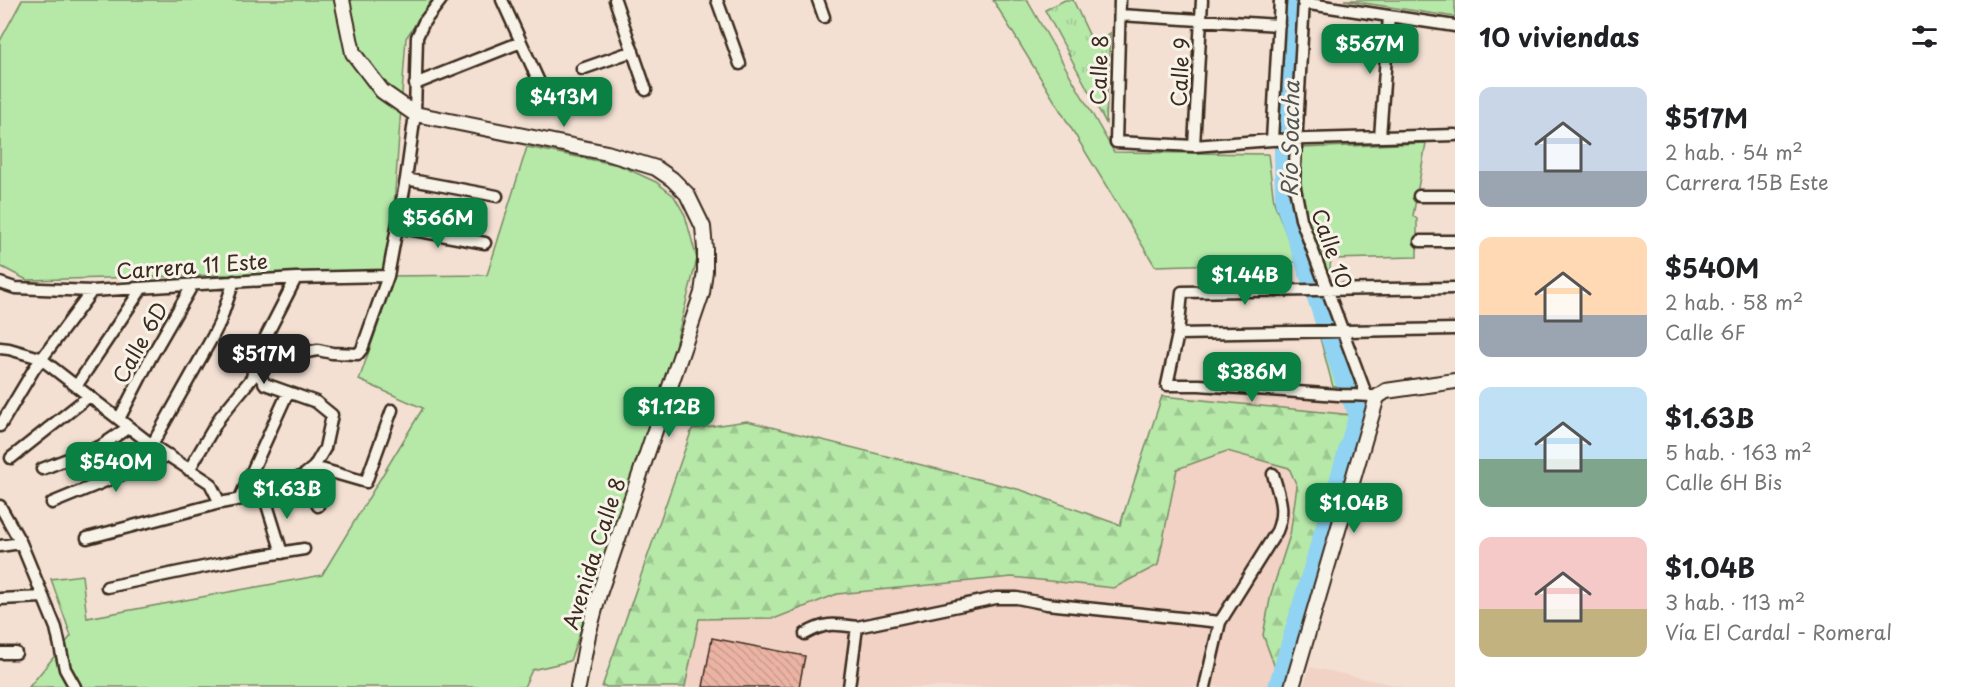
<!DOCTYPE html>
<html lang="es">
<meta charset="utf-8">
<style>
:root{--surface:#fff;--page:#f2f2f2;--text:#202124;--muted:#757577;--accent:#0b8043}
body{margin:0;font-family:"Playpen Sans",sans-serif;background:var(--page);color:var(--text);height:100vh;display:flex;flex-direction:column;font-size:22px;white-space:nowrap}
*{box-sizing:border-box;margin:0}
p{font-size:20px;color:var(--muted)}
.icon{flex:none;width:33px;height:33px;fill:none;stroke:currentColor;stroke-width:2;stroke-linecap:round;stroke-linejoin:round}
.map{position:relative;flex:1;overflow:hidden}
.sheet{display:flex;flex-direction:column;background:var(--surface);width:510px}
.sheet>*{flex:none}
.price{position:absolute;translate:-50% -51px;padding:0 14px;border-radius:12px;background:var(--accent);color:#fff;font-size:20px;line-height:39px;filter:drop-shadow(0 2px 3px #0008)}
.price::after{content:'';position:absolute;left:50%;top:36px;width:18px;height:14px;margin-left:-9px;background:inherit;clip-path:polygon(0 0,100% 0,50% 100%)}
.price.selected{background:#222;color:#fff}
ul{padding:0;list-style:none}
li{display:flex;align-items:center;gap:18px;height:150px;padding:0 24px}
li span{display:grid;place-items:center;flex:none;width:168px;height:120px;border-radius:12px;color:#555}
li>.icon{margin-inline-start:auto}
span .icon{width:72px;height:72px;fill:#fffc;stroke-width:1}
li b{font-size:26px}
h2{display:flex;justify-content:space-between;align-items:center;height:72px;padding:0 24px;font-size:26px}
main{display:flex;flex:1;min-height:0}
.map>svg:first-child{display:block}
.built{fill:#f1d2c5}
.grass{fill:#b6e8a8;stroke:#788963;stroke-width:1.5}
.forest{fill:url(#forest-firs);stroke:#788963;stroke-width:1.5}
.park{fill:url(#park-tufts);stroke:#788963;stroke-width:1.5}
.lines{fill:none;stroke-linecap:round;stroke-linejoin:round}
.river{stroke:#91d3f2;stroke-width:20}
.building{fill:url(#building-back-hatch);stroke:#3b2a1e;stroke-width:1.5}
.minor-casing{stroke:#3b2a1e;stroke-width:15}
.major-casing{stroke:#3b2a1e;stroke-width:18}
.minor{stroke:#f7f3e8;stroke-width:10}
.major{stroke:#f7f3e8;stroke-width:14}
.labels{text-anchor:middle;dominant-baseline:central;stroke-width:6;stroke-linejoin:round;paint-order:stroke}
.street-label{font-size:21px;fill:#3b2a1e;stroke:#f7f3e8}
.water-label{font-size:22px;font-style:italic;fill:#505453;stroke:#f7f3e8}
</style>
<main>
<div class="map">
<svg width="1455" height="687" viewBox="0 0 1455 687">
<defs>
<pattern id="forest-firs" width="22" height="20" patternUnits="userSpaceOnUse" patternTransform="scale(1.5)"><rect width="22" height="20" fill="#b6e8a8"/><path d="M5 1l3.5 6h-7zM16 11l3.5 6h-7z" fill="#9dc790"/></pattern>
<pattern id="park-tufts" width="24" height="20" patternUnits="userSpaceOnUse" patternTransform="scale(1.5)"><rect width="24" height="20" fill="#b6e8a8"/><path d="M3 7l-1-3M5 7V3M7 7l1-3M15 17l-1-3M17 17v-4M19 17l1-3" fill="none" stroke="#9dc790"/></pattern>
<pattern id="building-back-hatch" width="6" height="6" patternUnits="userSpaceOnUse" patternTransform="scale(1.5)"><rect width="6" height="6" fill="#ebb3a3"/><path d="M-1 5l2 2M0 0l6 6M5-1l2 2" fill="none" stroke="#ca9a8c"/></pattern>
</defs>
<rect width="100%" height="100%" fill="#f3e0d3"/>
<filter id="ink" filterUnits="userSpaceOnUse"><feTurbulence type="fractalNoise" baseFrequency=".0167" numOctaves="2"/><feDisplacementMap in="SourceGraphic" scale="12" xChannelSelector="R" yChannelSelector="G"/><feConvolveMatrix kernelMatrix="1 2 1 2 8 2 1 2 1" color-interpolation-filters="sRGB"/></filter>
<g filter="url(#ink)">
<path class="built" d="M1162 396 1345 401 1352 415 1276 687H602L692 429 747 421 1021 490 1120 525Z
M1310 667 1404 687H1303Z"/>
<path class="grass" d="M22 0H432L406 38 389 276 487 275 527 147 619 165 656 182 674 196 685 215 697 259 666 382 570 661 532 670 524 687H29L71 636 51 579 82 575 87 618 322 575 423 408 359 380 391 287 382 271 27 280 0 266V41Z
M993 0H1027L1114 152 1268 154 1274 202 1297 262 1155 266Z
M1282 0H1297L1290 140 1293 202 1336 336 1357 385 1333 387 1300 263 1277 203 1275 139Z
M1344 0H1455V17Z
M1426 143 1413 216 1417 219V257L1331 259 1329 277 1304 216 1299 181 1300 148Z"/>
<path class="forest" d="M1162 396 1352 415 1280 681 1263 635 1271 594 1290 535 1297 486 1289 468 1227 451 1177 469 1158 565 1114 588 1012 577 837 594 776 618 699 619 685 687H602L692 429 747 421 1021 490 1120 525Z"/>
<path class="park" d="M1065 0H1073L1094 45 1110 33 1106 123 1045 10Z"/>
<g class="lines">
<path class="river" d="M1278 687 1359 414 1350 396 1285 202 1284 156 1293 0"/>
</g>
<path class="building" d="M712 638 805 656 799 687H703Z"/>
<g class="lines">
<defs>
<path id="minor" d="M502 0 540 84
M615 0 646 90
M717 0 740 64
M818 0 824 17
M1120 0 1116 142 1194 146 1272 140 1455 135
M1304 0 1294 183 1301 219 1366 394
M1303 3 1455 26
M1120 15 1279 25
M582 69 633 51
M415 84 521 42
M1380 137 1389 16
M1272 140 1280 0
M1194 146 1202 0
M406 179 497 196
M1419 196H1455
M397 227 485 243
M1420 241H1455
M0 283 15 288 92 291 296 278 388 276
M1178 334 1455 329
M0 348 9 349 40 358 152 445 210 483 220 503
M256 361 318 350 332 353 358 354 362 349 388 276 406 179 415 114 417 37 424 22 441 0
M77 385 142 288
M1377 397C1364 394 1352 396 1338 395L1199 385H1167L1178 334 1182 292 1455 288
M119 419 151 357 193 284
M0 426 34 369 92 291
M152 445 212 338 220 322 234 281
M11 458 88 397
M314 467 366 482 392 410
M42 469 101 446 129 427
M189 470 220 417 252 378 256 356 296 278
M304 475 318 506
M264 495 282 553
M240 498 288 392
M52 503 169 455
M0 506 21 543 56 628 65 669 75 687
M87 538 220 503 264 495 304 475 314 467 325 448 332 415 316 402 265 384 255 368
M0 546 21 543
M107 587 242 559 304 549
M0 599 43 597
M1220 622 1277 531C1286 509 1279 496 1273 474
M805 634C826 622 834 624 857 627
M0 653H16
M849 687 857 627 996 598H1017L1047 604 1220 622 1205 687"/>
<path id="major" d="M342 0 353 53 382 91 415 114 607 153 656 168 672 179 687 194 703 227 705 249V271L702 293 599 594 588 635 578 687
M1292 687 1377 397 1386 391 1455 381"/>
</defs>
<use href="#minor" class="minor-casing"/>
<use href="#major" class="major-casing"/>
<use href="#minor" class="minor"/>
<use href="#major" class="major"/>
</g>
</g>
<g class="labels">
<g class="street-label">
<text transform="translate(1098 70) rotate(-88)">Calle 8</text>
<text transform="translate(1179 72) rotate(-87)">Calle 9</text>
<text transform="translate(1333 248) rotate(71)">Calle 10</text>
<text transform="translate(192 265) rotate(-4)">Carrera 11 Este</text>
<text transform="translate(139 342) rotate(-61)">Calle 6D</text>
<text transform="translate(593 553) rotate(-72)">Avenida Calle 8</text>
</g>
<g class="water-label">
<text transform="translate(1289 139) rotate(-89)">Río Soacha</text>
</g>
</g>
</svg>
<b class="price" style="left:1370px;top:75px">$567M</b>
<b class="price" style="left:564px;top:128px">$413M</b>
<b class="price" style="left:438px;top:249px">$566M</b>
<b class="price" style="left:1245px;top:306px">$1.44B</b>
<b class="price selected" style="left:264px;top:385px">$517M</b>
<b class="price" style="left:1252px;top:403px">$386M</b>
<b class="price" style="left:669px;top:438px">$1.12B</b>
<b class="price" style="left:116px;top:493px">$540M</b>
<b class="price" style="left:287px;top:520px">$1.63B</b>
<b class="price" style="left:1354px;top:534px">$1.04B</b>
</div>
<section class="sheet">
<h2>10 viviendas<svg class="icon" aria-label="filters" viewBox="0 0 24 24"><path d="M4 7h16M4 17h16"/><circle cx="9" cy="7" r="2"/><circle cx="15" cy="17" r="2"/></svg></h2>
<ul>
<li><span style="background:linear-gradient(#c9d6e8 70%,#9aa5b1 0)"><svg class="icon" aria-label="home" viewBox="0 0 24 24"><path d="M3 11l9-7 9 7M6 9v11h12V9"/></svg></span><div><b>$517M</b><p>2 hab. · 54 m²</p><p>Carrera 15B Este</p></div></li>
<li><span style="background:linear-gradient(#ffd9b3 65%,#9aa5b1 0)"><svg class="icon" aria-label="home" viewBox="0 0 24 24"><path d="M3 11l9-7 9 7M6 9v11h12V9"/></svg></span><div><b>$540M</b><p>2 hab. · 58 m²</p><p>Calle 6F</p></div></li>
<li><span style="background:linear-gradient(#bfe0f5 60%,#7fa58c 0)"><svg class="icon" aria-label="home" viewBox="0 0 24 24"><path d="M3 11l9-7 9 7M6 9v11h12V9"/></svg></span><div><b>$1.63B</b><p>5 hab. · 163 m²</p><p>Calle 6H Bis</p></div></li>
<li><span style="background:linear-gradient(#f6c9c9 60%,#c2b280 0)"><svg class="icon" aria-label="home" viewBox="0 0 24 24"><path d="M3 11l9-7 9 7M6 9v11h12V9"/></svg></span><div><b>$1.04B</b><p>3 hab. · 113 m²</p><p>Vía El Cardal - Romeral</p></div></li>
</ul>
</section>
</main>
